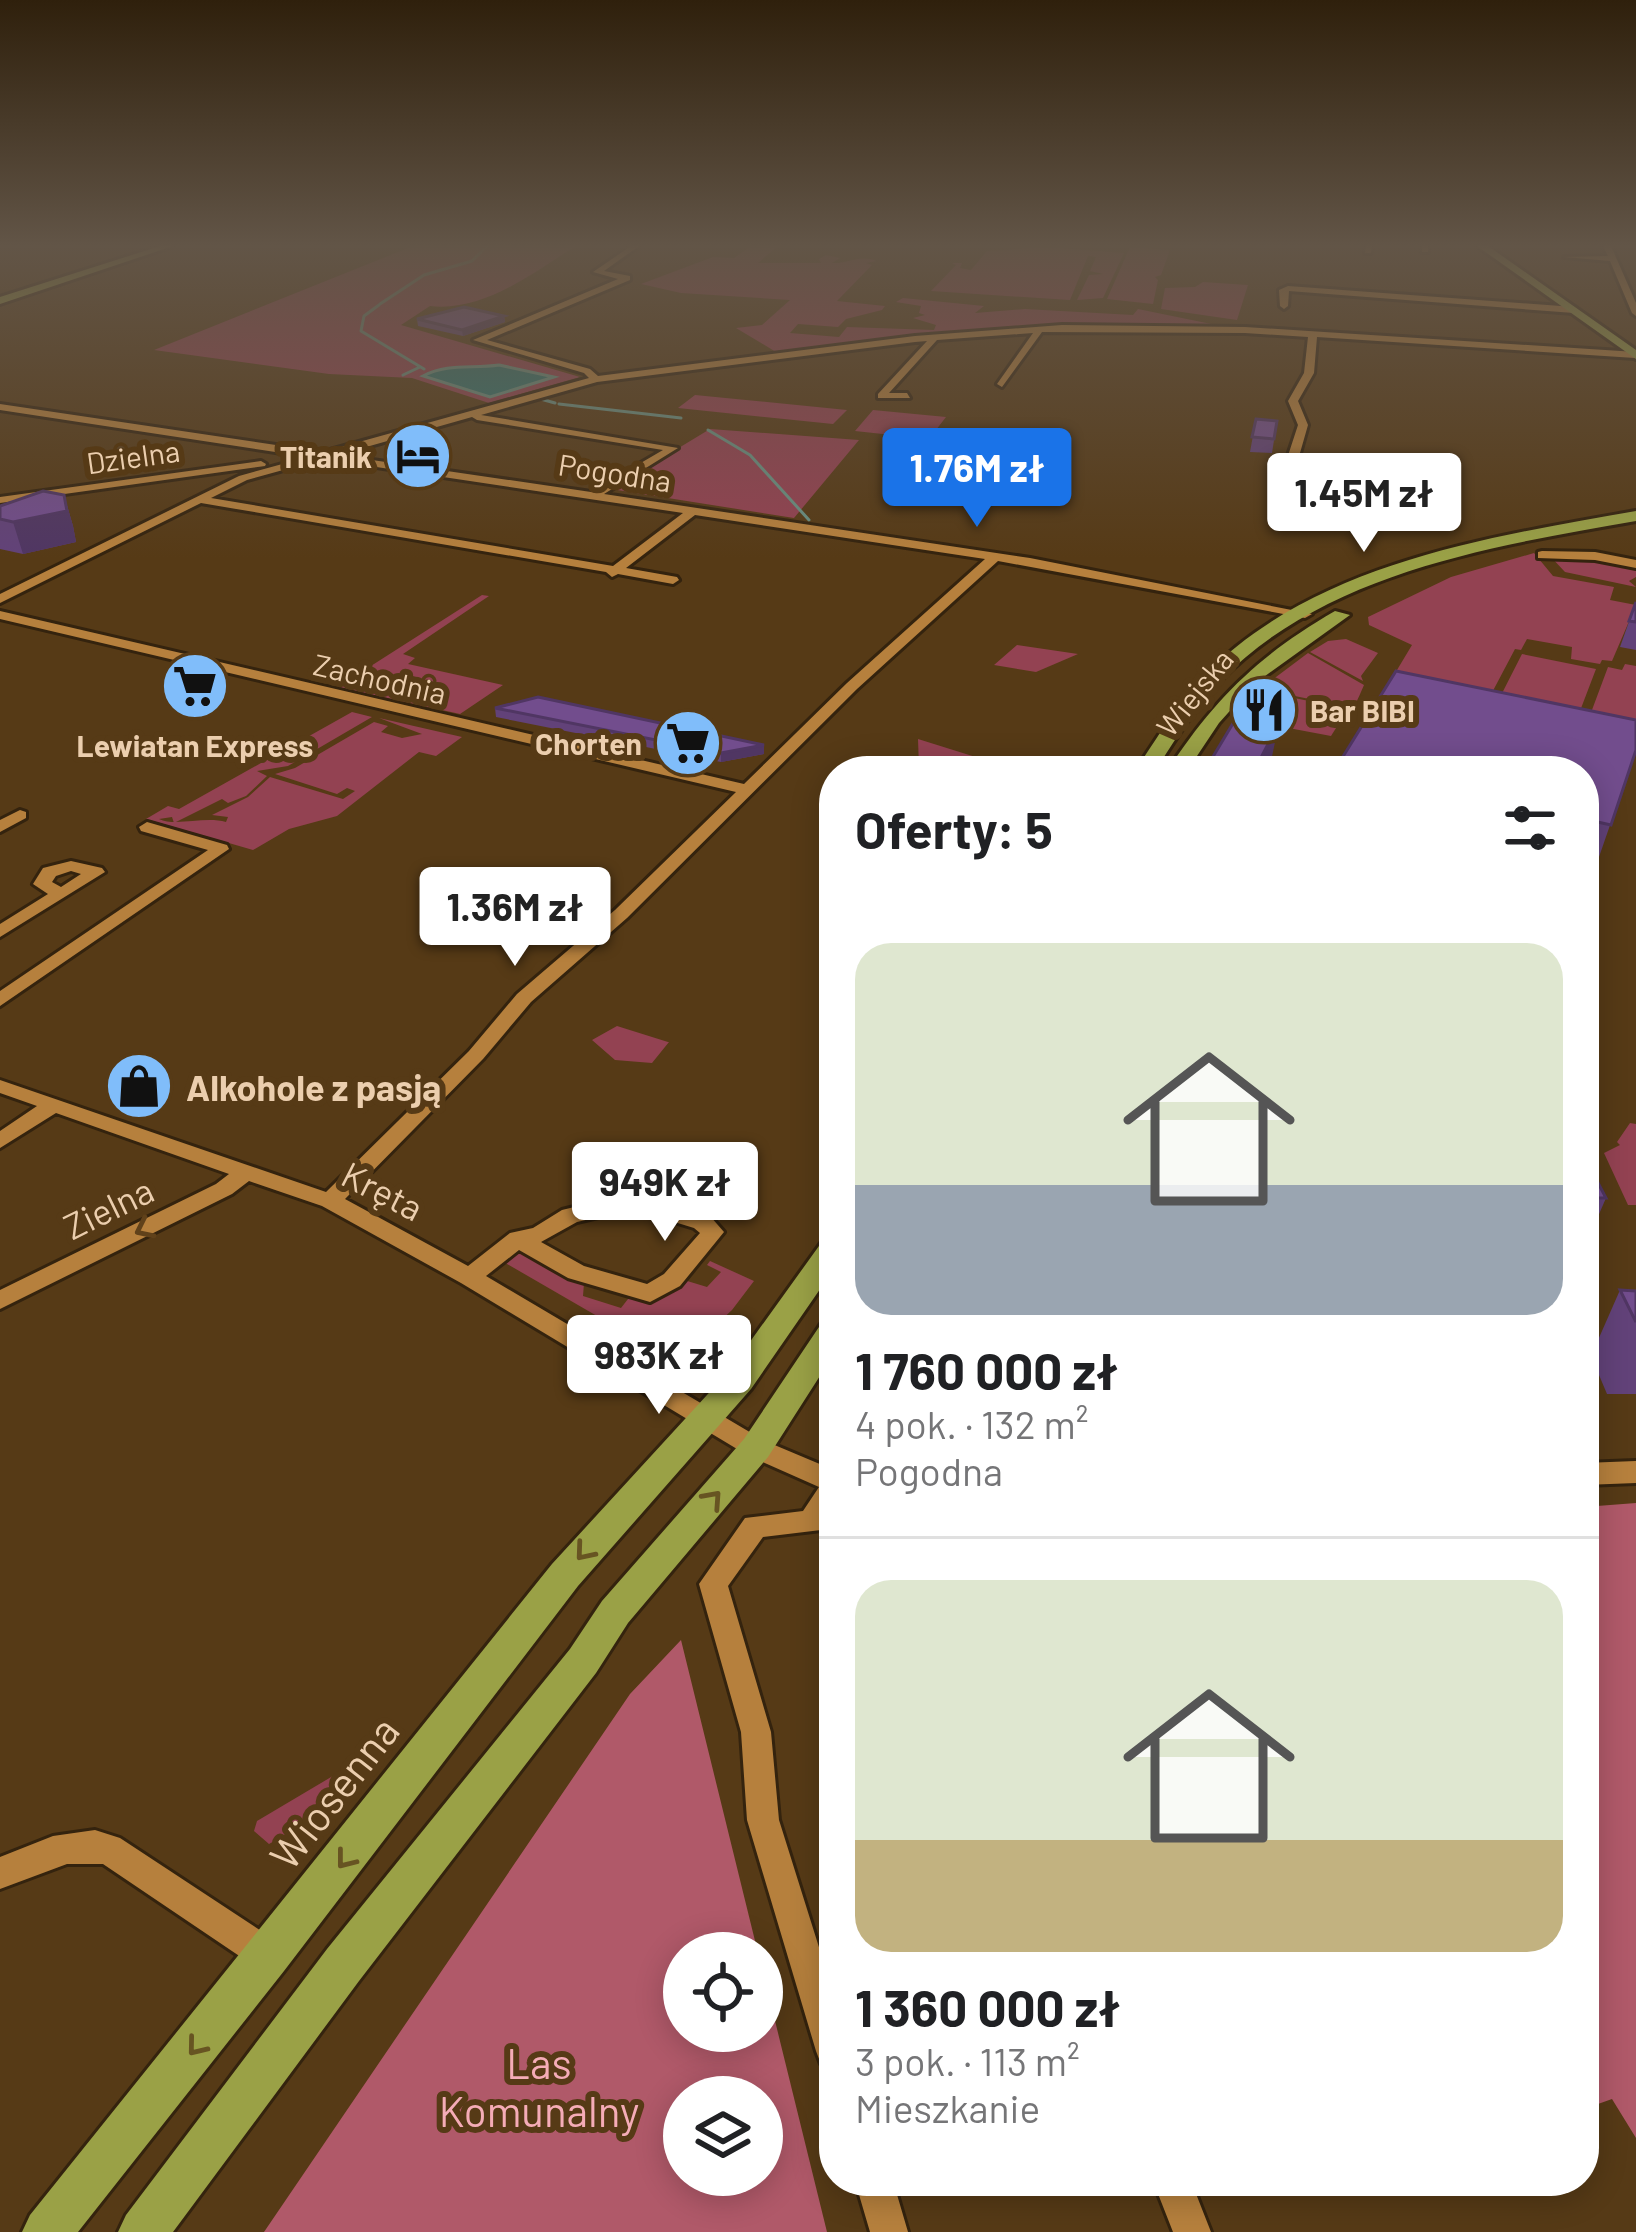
<!DOCTYPE html>
<html lang="pl">
<meta charset="utf-8">
<style>
:root{--surface:#fff;--page:#f2f2f2;--text:#202124;--muted:#757577;--line:#e0e0e0;--accent:#1a73e8}
body{margin:0;font-family:Barlow,sans-serif;background:var(--page);color:var(--text);height:100vh;display:flex;flex-direction:column;font-size:45px;white-space:nowrap}
*{box-sizing:border-box;margin:0}
p{font-size:39px;color:var(--muted)}
.icon{flex:none;width:66px;height:66px;fill:none;stroke:currentColor;stroke-width:2;stroke-linecap:round;stroke-linejoin:round}
.map{position:relative;flex:1;overflow:hidden}
.drawer{position:absolute;left:819px;top:756px;width:780px;height:1440px;display:flex;flex-direction:column;background:var(--surface);border-radius:48px;box-shadow:0 6px 30px #0003}
.drawer>*{flex:none}
.buttons{position:absolute;left:663px;top:1932px;display:grid;gap:24px}
.buttons a{display:grid;place-items:center;width:120px;height:120px;border-radius:50%;background:var(--surface);box-shadow:0 6px 30px #0003;font-size:60px}
.price{position:absolute;translate:-50% -102px;padding:0 27px;border-radius:12px;background:#fff;color:#222;font-size:39px;line-height:78px;filter:drop-shadow(0 3px 6px #0008)}
.price::after{content:'';position:absolute;left:50%;top:72px;width:36px;height:27px;margin-left:-18px;background:inherit;clip-path:polygon(0 0,100% 0,50% 100%)}
.price.on{background:var(--accent);color:#fff}
ul{padding:0;list-style:none}
li{display:grid;align-content:center;gap:24px;height:636px;padding:0 36px}
li+li{border-top:3px solid var(--line)}
li span{display:grid;place-items:center;height:372px;border-radius:36px;color:#555}
li>.icon{margin-inline-start:auto}
span .icon{width:216px;height:216px;fill:#fffc;stroke-width:1}
li b{font-size:51px}
h2{display:flex;justify-content:space-between;align-items:center;height:144px;padding:0 36px;font-size:51px}
.map>svg:first-child{display:block}
.green{fill:#934252}
.forest{fill:#b05969;fill-rule:evenodd}
.water{fill:#317571;stroke:#699083;stroke-width:3}
.lines{fill:none;stroke-linecap:round;stroke-linejoin:round}
.stream{stroke:#699083;stroke-width:3}
.minor-casing{stroke:#34230e;stroke-width:6}
.major-casing{stroke:#34230e;stroke-width:6}
.minor{fill:#b6803d;fill-rule:evenodd}
.major{fill:#9aa146;fill-rule:evenodd}
.wall{fill:#624279}
.shaded-wall{fill:#503663}
.building{fill:#724d8d;stroke:#503663;stroke-width:3}
.oneway{stroke:#60411a}
.oneway2{stroke:#675422}
.labels{text-anchor:middle;dominant-baseline:central;stroke-width:12;stroke-linejoin:round;paint-order:stroke}
.far-street-label{font-size:30px;fill:#ebceae;stroke:#563a16}
.far-poi-label{font-size:30px;font-weight:bold;fill:#ebceae;stroke:#563a16;text-anchor:end}
.poi-label{font-size:36px;font-weight:bold;fill:#ebceae;stroke:#563a16;text-anchor:start}
.street-label{font-size:36px;fill:#ebceae;stroke:#563a16}
.near-street-label{font-size:42px;fill:#ebceae;stroke:#563a16}
.near-park-label{font-size:42px;fill:#f5acb7;stroke:#563a16}
</style>
<div class="map">
<svg width="1636" height="2232" viewBox="0 0 1636 2232">
<rect width="100%" height="100%" fill="#563a16"/>
<path class="green" d="M413 246H576C531 274 484 312 430 306L401 325 580 377 489 403 412 378 329 374 154 350Z
M751 246H778L758 263H821L819 259 826 255 840 258 832 263C848 264 860 254 876 261L866 263 872 265 837 301 885 306 882 310 846 319 838 327 798 324 790 333 839 337 847 327 934 330 936 325 913 318 925 315 919 313 921 306 896 302 903 298 984 306 975 313 1025 309 1133 315 1138 309 1221 326 1079 327 776 352 736 328 762 325 790 300 681 293 641 284 713 257 734 258Z
M1048 247 1124 253 1103 298 1077 300 1089 275 1103 274 1090 271 1096 257 1088 256 1070 300 931 291 956 265 952 263H962L960 268 971 270 987 251Z
M1130 247 1170 250 1161 275 1155 277 1158 280 1153 304 1107 299Z
M1203 282 1248 285 1237 320 1161 309 1165 288 1195 287Z
M695 395 847 410 833 424 678 408Z
M873 410 946 417 929 439 855 431Z
M710 429 859 440 794 518 611 489Z
M1534 553 1553 576 1614 587 1610 600 1636 605 1612 661 1602 660 1600 664 1571 659 1572 647 1527 639 1521 650 1515 649 1486 704 1388 685 1412 645 1369 625 1368 617 1451 577Z
M1550 556 1636 565V577L1629 581 1636 587 1565 572Z
M482 595 489 596 403 654 415 658 408 664 503 685 460 714 338 687Z
M1346 639 1378 653 1361 676 1363 681 1310 652 1328 641Z
M1017 645 1078 654 1036 672 994 665Z
M1308 653 1364 685 1354 708 1260 689Z
M1522 654 1596 669 1575 724 1495 707Z
M1625 664 1636 666V741L1586 726 1608 667 1622 670Z
M1256 690 1348 709 1331 736 1256 722 1257 717 1285 722 1291 711 1247 695Z
M352 712 372 717 288 766 257 771 267 776 246 796 228 803 222 799 174 823 172 817 159 819C176 827 204 816 226 822L228 817 212 815 248 797 270 777 343 799 355 791 347 788 337 794 275 774 295 768 374 722 388 726 381 732 402 738 422 734 379 718 462 737 436 756 419 752 337 816 289 829 253 850 146 819 168 806 179 809Z
M918 739 982 759 969 771 919 767Z
M617 1026 668 1042H669L652 1063 615 1060 592 1040Z
M1630 1123 1636 1124V1205H1628L1604 1153 1620 1145 1617 1142Z
M524 1251 584 1283 583 1296 621 1308 628 1299H648L684 1280 707 1287 721 1272 707 1265 710 1261 754 1281 732 1310 684 1355 642 1332 635 1338 502 1261Z
M348 1767 354 1772 312 1820 269 1844 254 1831 257 1821Z"/>
<path class="forest" d="M1636 1503V2138L1612 2099 1584 2109V1507Z
M681 1640 758 1953H684V2031H762V1968L827 2232H264L630 1694ZM762 2097V2175H684V2097Z"/>
<path class="water" d="M499 365 554 377 490 397 423 376C448 363 472 369 499 365Z"/>
<g class="lines">
<path class="stream" d="M380 304 424 275 472 261 487 246
M379 305 364 316 361 331 424 369
M403 375 420 367
M537 398 555 403
M559 404 681 418
M708 430 750 455 809 520"/>
<defs>
<path id="minor" d="M631 246H639L604 271 630 276V280L487 340 590 369 598 376 915 336 1062 325 1245 327 1636 352 1635 358 1317 337 1314 373 1298 401 1308 425 1294 474 1288 477 1282 474 1298 425 1288 401 1304 373 1308 337 1245 333 1042 332 1002 387 997 384 1033 333 937 340 889 393H907L910 398H878V394L927 341 915 342 597 382 481 415 678 448 604 494 1030 558 1312 614 1305 618 998 561 857 689 627 918 531 1002 483 1059 345 1199 468 1266 510 1233 533 1228 562 1210 632 1193 710 1216 724 1232 680 1286 650 1302 568 1278 519 1250 486 1276 765 1441 834 1470V1509L821 1530 763 1537 728 1586 771 1732 779 1820 834 1995V2069L821 2064 816 2051 747 1820 741 1732 699 1584 745 1518 803 1511 819 1487 747 1455 461 1283 322 1206 249 1181 232 1194 0 1309V1290L216 1184 229 1174 56 1113 0 1148V1131L37 1106 0 1093V1080L326 1192 469 1051 517 994 615 910 736 792 0 619V611L744 784 847 683 985 559 695 515 626 568 677 577 679 580 673 584 618 574 612 577 606 572 201 503 0 603V594L239 476 308 457 0 410V404L323 452 589 378 584 373 473 340 618 279 593 272ZM472 417 477 420 663 450 591 492 338 455ZM323 459 683 513 613 566 211 498 247 480ZM632 1209 694 1228 700 1233 664 1274 647 1284 584 1266 541 1242 577 1222Z
M1366 246H1372L1371 253H1365Z
M1422 246H1428V252H1422Z
M1603 246H1611L1636 303V316L1632 313 1610 261 1564 257 1608 256Z
M1288 286 1574 307 1578 310 1574 313 1289 291 1288 306 1284 309 1280 306 1279 290Z
M261 461 266 464 265 466 0 503V497Z
M1542 551 1595 552 1636 560V568L1595 560 1538 558V552Z
M20 810 26 812V818L0 832V820Z
M147 822 227 845 229 849 0 1006V991L208 850 141 831 139 827Z
M71 861 102 868 105 872 0 937V924L48 894 33 884 43 868ZM71 871 81 874 61 887 52 882 56 876Z
M1636 1461V1483L1584 1485V1463Z
M95 1830 120 1838 281 1944 286 1956 281 1968 269 1973 257 1968 103 1864H67L0 1889V1857L53 1836Z
M855 2181H893L908 2232H870Z
M1153 2181H1191L1211 2232H1173Z"/>
<path id="major" d="M160 246H173L0 304V297Z
M1477 246H1488L1636 350V359Z
M1636 511V521C1493 546 1326 572 1220 681 1194 708 1175 740 1155 771H1135C1157 738 1178 703 1205 675 1315 563 1489 537 1636 511Z
M1335 611 1350 615 1254 684 1219 723 1187 771H1167C1215 698 1259 655 1335 611Z
M834 1236V1269L751 1389 578 1586 284 1971 78 2232H22L30 2215 552 1564 729 1371 824 1239Z
M834 1317V1354L768 1457 628 1623 596 1673 359 1981 173 2232H118L126 2215 327 1949 570 1649 602 1601 744 1439 823 1321Z"/>
</defs>
<use href="#minor" class="minor-casing"/>
<use href="#major" class="major-casing"/>
<use href="#minor" class="minor"/>
<use href="#major" class="major"/>
</g>
<path class="wall" d="M504 316 505 322 463 336 418 326 417 319Z
M1256 419 1277 421 1272 453 1250 452Z
M64 495 73 526 76 542 23 554 0 549V506Z
M1636 602V650L1620 647Z
M1396 671 1636 720V750L1590 883 1584 882V771H1337L1339 763Z
M495 708 764 745V754L721 762 496 717Z
M1208 765 1270 768 1269 771H1207Z
M1584 1156 1606 1198 1584 1249Z
M1620 1290 1636 1291V1394H1607L1591 1356Z
M1584 1304 1594 1326 1584 1347Z"/>
<path class="shaded-wall" d="M504 316 505 322 463 336 462 330Z
M64 495 73 526 76 542 23 554 13 522Z
M1279 723 1269 771H1254Z
M764 745V754L721 762V753Z"/>
<path class="building" d="M464 307 504 316 462 330 417 319Z
M1256 419 1277 421 1274 439 1252 437Z
M43 491 64 495 67 511 13 522 0 519V506Z
M1636 602V622L1629 621Z
M1396 671 1636 720V750L1611 825 1584 819V771H1375L1339 763Z
M538 697 764 745 721 753 495 708Z
M1238 715 1279 723 1254 771H1238L1208 765Z
M1584 1156 1606 1198H1584Z
M1620 1290 1636 1291V1322Z
M1584 1304 1594 1326 1584 1325Z"/>
<defs><path id="oneway-chevron" d="M-2-3.5L2.5 0L-2 3.5" fill="none" stroke-width="1.6" stroke-linecap="round" stroke-linejoin="round" transform="scale(3)"/></defs>
<use class="oneway" href="#oneway-chevron" transform="translate(144 1229) rotate(154)"/>
<g class="oneway2">
<use href="#oneway-chevron" transform="translate(713 1499) rotate(-48)"/>
<use href="#oneway-chevron" transform="translate(584 1552) rotate(130)"/>
<use href="#oneway-chevron" transform="translate(345 1860) rotate(128)"/>
<use href="#oneway-chevron" transform="translate(196 2047) rotate(129)"/>
</g>
<linearGradient id="sky" x2="0" y2="1"><stop stop-color="#2f200c"/><stop offset="0.44" stop-color="#625547"/><stop offset="1" stop-color="#625547" stop-opacity="0"/></linearGradient>
<rect width="1636" height="558" fill="url(#sky)"/>
<defs>
<symbol id="hotel-disc" viewBox="-11 -11 22 22"><circle r="9.5" fill="#80bdfa" stroke="#563a16"/><path d="M-6-4.5h1.5V1H6V5H4.5V3h-9V5H-6ZM-4 0a1.8 1.8 0 1 1 3.6 0ZM.5 0V-2.5h3Q6-2.5 6 0Z" fill="#111"/></symbol>
<symbol id="supermarket-disc" viewBox="-11 -11 22 22"><circle r="9.5" fill="#80bdfa" stroke="#563a16"/><path d="M-6-5.5h2.5l.6 2H6L4.5 2H-2.5L-4.4-4H-6ZM-1.5 3.2a1.3 1.3 0 1 0 .1 0ZM3 3.2a1.3 1.3 0 1 0 .1 0Z" fill="#111"/></symbol>
<symbol id="restaurant-disc" viewBox="-11 -11 22 22"><circle r="9.5" fill="#80bdfa" stroke="#563a16"/><path d="M-5-6h1v4h1v-4h1v4h1v-4h1v5L-1.5 .5V6h-2V.5L-5-1ZM5-6V6H3V1.5H1.5Q1.5-4 5-6Z" fill="#111"/></symbol>
<symbol id="shop-disc" viewBox="-11 -11 22 22"><circle r="9.5" fill="#80bdfa" stroke="#563a16"/><path d="M-5-2.5h2.3a2.7 3.5 0 0 1 5.4 0H5L5.5 6h-11ZM-1.5-2.5h3a1.5 2.3 0 0 0-3 0Z" fill="#111"/></symbol>
</defs>
<g fill-rule="evenodd">
<use href="#hotel-disc" x="380" y="418" width="76" height="76"/>
<use href="#supermarket-disc" x="157" y="648" width="76" height="76"/>
<use href="#restaurant-disc" x="1226" y="672" width="76" height="76"/>
<use href="#supermarket-disc" x="650" y="705" width="76" height="76"/>
<use href="#shop-disc" x="101" y="1048" width="76" height="76"/>
</g>
<g class="labels">
<g class="far-street-label">
<text transform="translate(133 456) rotate(-8)">Dzielna</text>
<text transform="translate(615 472) rotate(9)">Pogodna</text>
<text transform="translate(380 678) rotate(13)">Zachodnia</text>
<text transform="translate(1194 692) rotate(-51)">Wiejska</text>
</g>
<g class="far-poi-label">
<text x="372" y="456">Titanik</text>
<text x="1310" y="710" text-anchor="start">Bar BIBI</text>
<text x="642" y="743">Chorten</text>
<text x="195" y="745" text-anchor="middle">Lewiatan Express</text>
</g>
<g class="poi-label">
<text x="186" y="1086">Alkohole z pasją</text>
</g>
<g class="street-label">
<text transform="translate(383 1190) rotate(27)">Kręta</text>
<text transform="translate(108 1207) rotate(-26)">Zielna</text>
</g>
<g class="near-street-label">
<text transform="translate(333 1792) rotate(-52)">Wiosenna</text>
</g>
<g class="near-park-label">
<text x="539" y="2062">Las<tspan x="539" dy="48">Komunalny</tspan></text>
</g>
</g>
</svg>
<div class="buttons">
<a><svg class="icon" aria-label="locate" viewBox="0 0 24 24"><circle cx="12" cy="12" r="6"/><path d="M12 2v4M12 18v4M2 12h4M18 12h4"/></svg></a>
<a><svg class="icon" aria-label="layers" viewBox="0 0 24 24"><path d="M12 4l9 5-9 5-9-5zM3 14l9 5 9-5"/></svg></a>
</div>
<b class="price on" style="left:977px;top:530px">1.76M zł</b>
<b class="price" style="left:1364px;top:555px">1.45M zł</b>
<b class="price" style="left:515px;top:969px">1.36M zł</b>
<b class="price" style="left:665px;top:1244px">949K zł</b>
<b class="price" style="left:659px;top:1417px">983K zł</b>
<section class="drawer">
<h2>Oferty: 5<svg class="icon" aria-label="filters" viewBox="0 0 24 24"><path d="M4 7h16M4 17h16"/><circle cx="9" cy="7" r="2"/><circle cx="15" cy="17" r="2"/></svg></h2>
<ul>
<li><span style="background:linear-gradient(#dfe7d0 65%,#9aa5b1 0)"><svg class="icon" aria-label="home" viewBox="0 0 24 24"><path d="M3 11l9-7 9 7M6 9v11h12V9"/></svg></span><div><b>1 760 000 zł</b><p>4 pok. · 132 m²</p><p>Pogodna</p></div></li>
<li><span style="background:linear-gradient(#dfe7d0 70%,#c2b280 0)"><svg class="icon" aria-label="home" viewBox="0 0 24 24"><path d="M3 11l9-7 9 7M6 9v11h12V9"/></svg></span><div><b>1 360 000 zł</b><p>3 pok. · 113 m²</p><p>Mieszkanie</p></div></li>
</ul>
</section>
</div>
